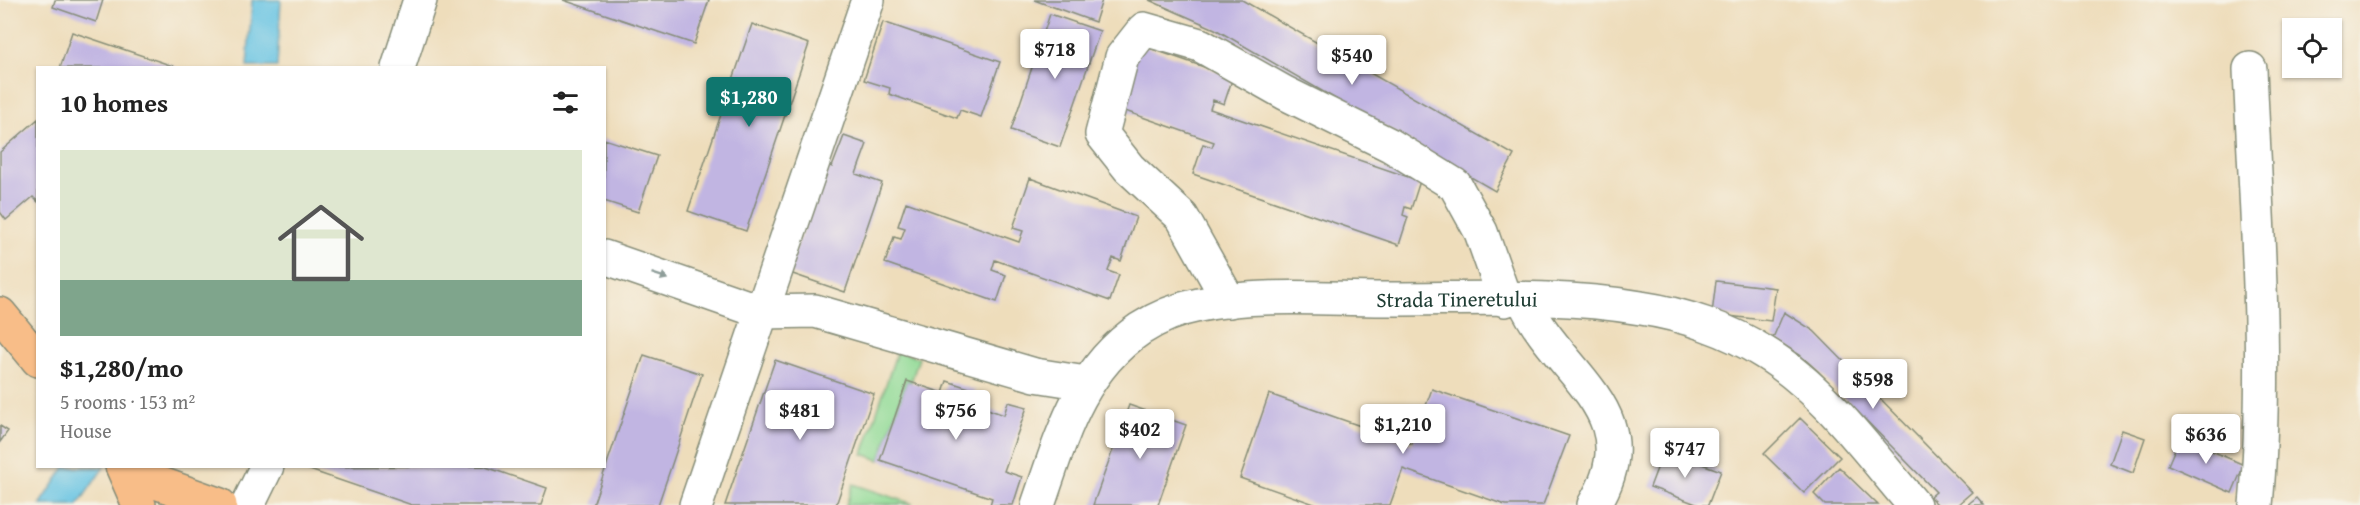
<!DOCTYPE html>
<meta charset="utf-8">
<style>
:root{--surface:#fff;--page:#f6f6f6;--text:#222;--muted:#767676;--accent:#0f766e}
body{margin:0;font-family:"Gentium Book Plus",serif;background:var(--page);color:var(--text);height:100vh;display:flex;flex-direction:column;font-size:22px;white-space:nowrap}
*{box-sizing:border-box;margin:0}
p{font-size:20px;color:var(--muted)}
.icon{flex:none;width:33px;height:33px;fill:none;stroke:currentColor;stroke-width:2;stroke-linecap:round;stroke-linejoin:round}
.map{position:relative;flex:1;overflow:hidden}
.sheet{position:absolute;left:36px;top:66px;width:570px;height:402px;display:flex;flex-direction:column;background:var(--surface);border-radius:0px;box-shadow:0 2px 4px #0004}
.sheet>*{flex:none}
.tools{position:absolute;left:2282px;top:18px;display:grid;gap:12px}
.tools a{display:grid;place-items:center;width:60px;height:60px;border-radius:0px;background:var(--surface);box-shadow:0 2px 4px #0004;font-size:30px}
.price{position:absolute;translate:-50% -51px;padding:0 14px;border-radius:6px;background:#fff;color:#222;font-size:20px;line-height:39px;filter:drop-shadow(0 2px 3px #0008)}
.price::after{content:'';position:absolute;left:50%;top:36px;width:18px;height:14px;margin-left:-9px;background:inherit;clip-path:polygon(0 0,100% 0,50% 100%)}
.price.on{background:var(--accent);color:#fff}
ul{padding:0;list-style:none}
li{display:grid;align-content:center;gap:12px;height:318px;padding:0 24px}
li span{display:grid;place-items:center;height:186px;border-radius:0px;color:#555}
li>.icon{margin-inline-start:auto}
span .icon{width:108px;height:108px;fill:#fffc;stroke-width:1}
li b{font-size:26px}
h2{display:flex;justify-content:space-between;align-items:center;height:72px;padding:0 24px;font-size:26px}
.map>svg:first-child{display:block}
.green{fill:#90da95;stroke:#588c64;stroke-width:1.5}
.water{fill:#65c3e3;stroke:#42808c;stroke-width:1.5}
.building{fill:#c1b5e2}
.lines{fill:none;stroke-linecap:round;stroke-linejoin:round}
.minor-casing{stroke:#868d78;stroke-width:36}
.major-casing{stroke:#868d78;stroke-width:36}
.minor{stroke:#fff;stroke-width:33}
.major{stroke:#f8bd88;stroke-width:33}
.oneway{fill:#8f9e9a}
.labels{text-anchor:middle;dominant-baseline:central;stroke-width:6;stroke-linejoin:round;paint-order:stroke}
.street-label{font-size:21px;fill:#1f3d34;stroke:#f7f3e8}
</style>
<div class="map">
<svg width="2360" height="505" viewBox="0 0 2360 505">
<rect width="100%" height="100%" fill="#f7f3e8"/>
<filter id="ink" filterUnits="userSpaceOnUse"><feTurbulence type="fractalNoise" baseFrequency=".0167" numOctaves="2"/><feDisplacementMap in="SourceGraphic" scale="12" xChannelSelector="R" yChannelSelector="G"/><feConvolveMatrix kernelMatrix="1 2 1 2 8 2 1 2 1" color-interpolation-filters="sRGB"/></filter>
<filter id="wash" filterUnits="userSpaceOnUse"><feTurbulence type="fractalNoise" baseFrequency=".008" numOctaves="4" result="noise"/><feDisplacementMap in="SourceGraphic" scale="24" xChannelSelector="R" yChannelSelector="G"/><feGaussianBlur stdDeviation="1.35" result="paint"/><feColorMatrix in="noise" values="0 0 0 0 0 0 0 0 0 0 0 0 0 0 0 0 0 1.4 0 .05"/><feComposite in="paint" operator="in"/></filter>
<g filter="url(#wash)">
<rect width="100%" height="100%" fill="#edb"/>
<path class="green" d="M897 351 919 358 911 382 907 381 880 460 863 454Z
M853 484 913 504 846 505Z"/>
<path class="water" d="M252 0H281L277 67H247Z
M65 467H104L78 505H40Z"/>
<g id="blocks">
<path class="building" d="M55 0H103L96 22 53 7Z
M563 0H709L694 44Z
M1034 0H1102L1095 22Z
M1149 0H1242L1514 155 1495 191 1215 29Z
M1050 14 1100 31 1060 147 1011 130Z
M883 22 1000 62 981 117 960 110 957 118 889 94 890 88 864 80Z
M752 24 809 44 746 231 688 211Z
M72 32 176 67V68H60Z
M1126 40 1233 77 1224 104 1213 100 1210 109 1420 181 1411 209 1405 207 1403 215 1408 217 1399 245 1193 174 1203 144 1212 147 1214 142 1105 104Z
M38 119V202L33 197 6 220 0 212V152Z
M844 136 867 144 856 174 882 183 845 292 787 272 828 165 832 167Z
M604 139 657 156 638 212 604 201Z
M1030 178 1136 217 1121 261 1113 258 1108 271 1119 275 1110 301 995 260 992 270 1006 275 997 302 885 263 894 237 901 239 905 228 898 226 906 202 1019 242 1023 231 1013 228Z
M1716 281 1776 288 1771 321 1712 314Z
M1784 312 1814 331 1972 492 1957 505H1938L1930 497 1936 492 1818 371 1800 355 1773 338Z
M644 355 702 374 671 467 658 505H593Z
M775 360 874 394 836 505H725Z
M907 381 943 393 947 381 975 390 971 403 1004 415 1008 402 1027 407 1004 471 1022 477 1013 505H990L992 498 880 460Z
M1432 389 1569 436 1543 505H1505L1403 469 1390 505H1317L1240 478 1269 394 1412 444Z
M1129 405 1186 425 1158 505H1093Z
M1800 418 1840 457 1804 493 1764 454Z
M0 426 8 431 0 442Z
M2122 430 2145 438 2133 473 2110 464Z
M2180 437 2244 465 2232 493 2168 465Z
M1664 450 1721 471 1708 505H1699L1650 487Z
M483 466 547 488 541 505H412L301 467Z
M1839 467 1878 505H1825L1814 494Z
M1977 497 1984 505H1967Z"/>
</g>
</g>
<g filter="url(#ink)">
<use href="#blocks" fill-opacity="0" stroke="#868d78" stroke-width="1.5"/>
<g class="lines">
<defs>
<g id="minor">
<path d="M398 68 420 0"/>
<path d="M2250 69C2256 214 2269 361 2256 505"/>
<path d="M604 257 762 312 815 311 1035 375 1086 383"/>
<path d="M1524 300C1557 375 1652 412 1594 505"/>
<path d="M1229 301 1182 217 1129 168 1102 134 1122 57 1144 29 1200 45 1285 93 1390 145 1455 185 1481 232 1505 300"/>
<path d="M248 505 267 466"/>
<path d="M696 505 868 0"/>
<path id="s1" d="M1038 505C1061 439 1078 371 1140 329 1157 318 1178 309 1199 305 1261 293 1328 299 1390 299 1473 299 1559 294 1641 308 1682 314 1730 330 1765 353 1825 390 1869 453 1914 505"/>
</g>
<path id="major" d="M0 314 38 360
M122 466 139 505
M125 471 220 505"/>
</defs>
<use href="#minor" class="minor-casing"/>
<use href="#major" class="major-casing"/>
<use href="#minor" class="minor"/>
<use href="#major" class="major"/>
</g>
<defs><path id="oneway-solid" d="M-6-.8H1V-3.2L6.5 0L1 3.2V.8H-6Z" transform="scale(1.5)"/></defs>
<use class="oneway" href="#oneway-solid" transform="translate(660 276) rotate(19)"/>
</g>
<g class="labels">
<g class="street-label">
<text stroke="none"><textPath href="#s1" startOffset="530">Strada Tineretului</textPath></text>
</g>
</g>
</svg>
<div class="tools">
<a><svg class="icon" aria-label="locate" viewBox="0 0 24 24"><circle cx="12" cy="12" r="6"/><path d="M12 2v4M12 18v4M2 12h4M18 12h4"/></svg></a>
</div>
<b class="price" style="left:1055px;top:80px">$718</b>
<b class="price" style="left:1352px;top:86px">$540</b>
<b class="price on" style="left:749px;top:128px">$1,280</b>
<b class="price" style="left:1873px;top:410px">$598</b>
<b class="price" style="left:800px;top:441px">$481</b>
<b class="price" style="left:956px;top:441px">$756</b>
<b class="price" style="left:1403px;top:455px">$1,210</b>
<b class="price" style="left:1140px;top:460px">$402</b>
<b class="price" style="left:2206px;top:465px">$636</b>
<b class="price" style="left:1685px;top:479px">$747</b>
<section class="sheet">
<h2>10 homes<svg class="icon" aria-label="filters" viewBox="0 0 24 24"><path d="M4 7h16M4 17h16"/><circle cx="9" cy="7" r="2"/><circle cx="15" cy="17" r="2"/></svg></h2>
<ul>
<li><span style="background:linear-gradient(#dfe7d0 70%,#7fa58c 0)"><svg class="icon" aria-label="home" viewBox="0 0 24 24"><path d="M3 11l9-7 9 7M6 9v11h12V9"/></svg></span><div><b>$1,280/mo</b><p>5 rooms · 153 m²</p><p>House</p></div></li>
</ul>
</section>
</div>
